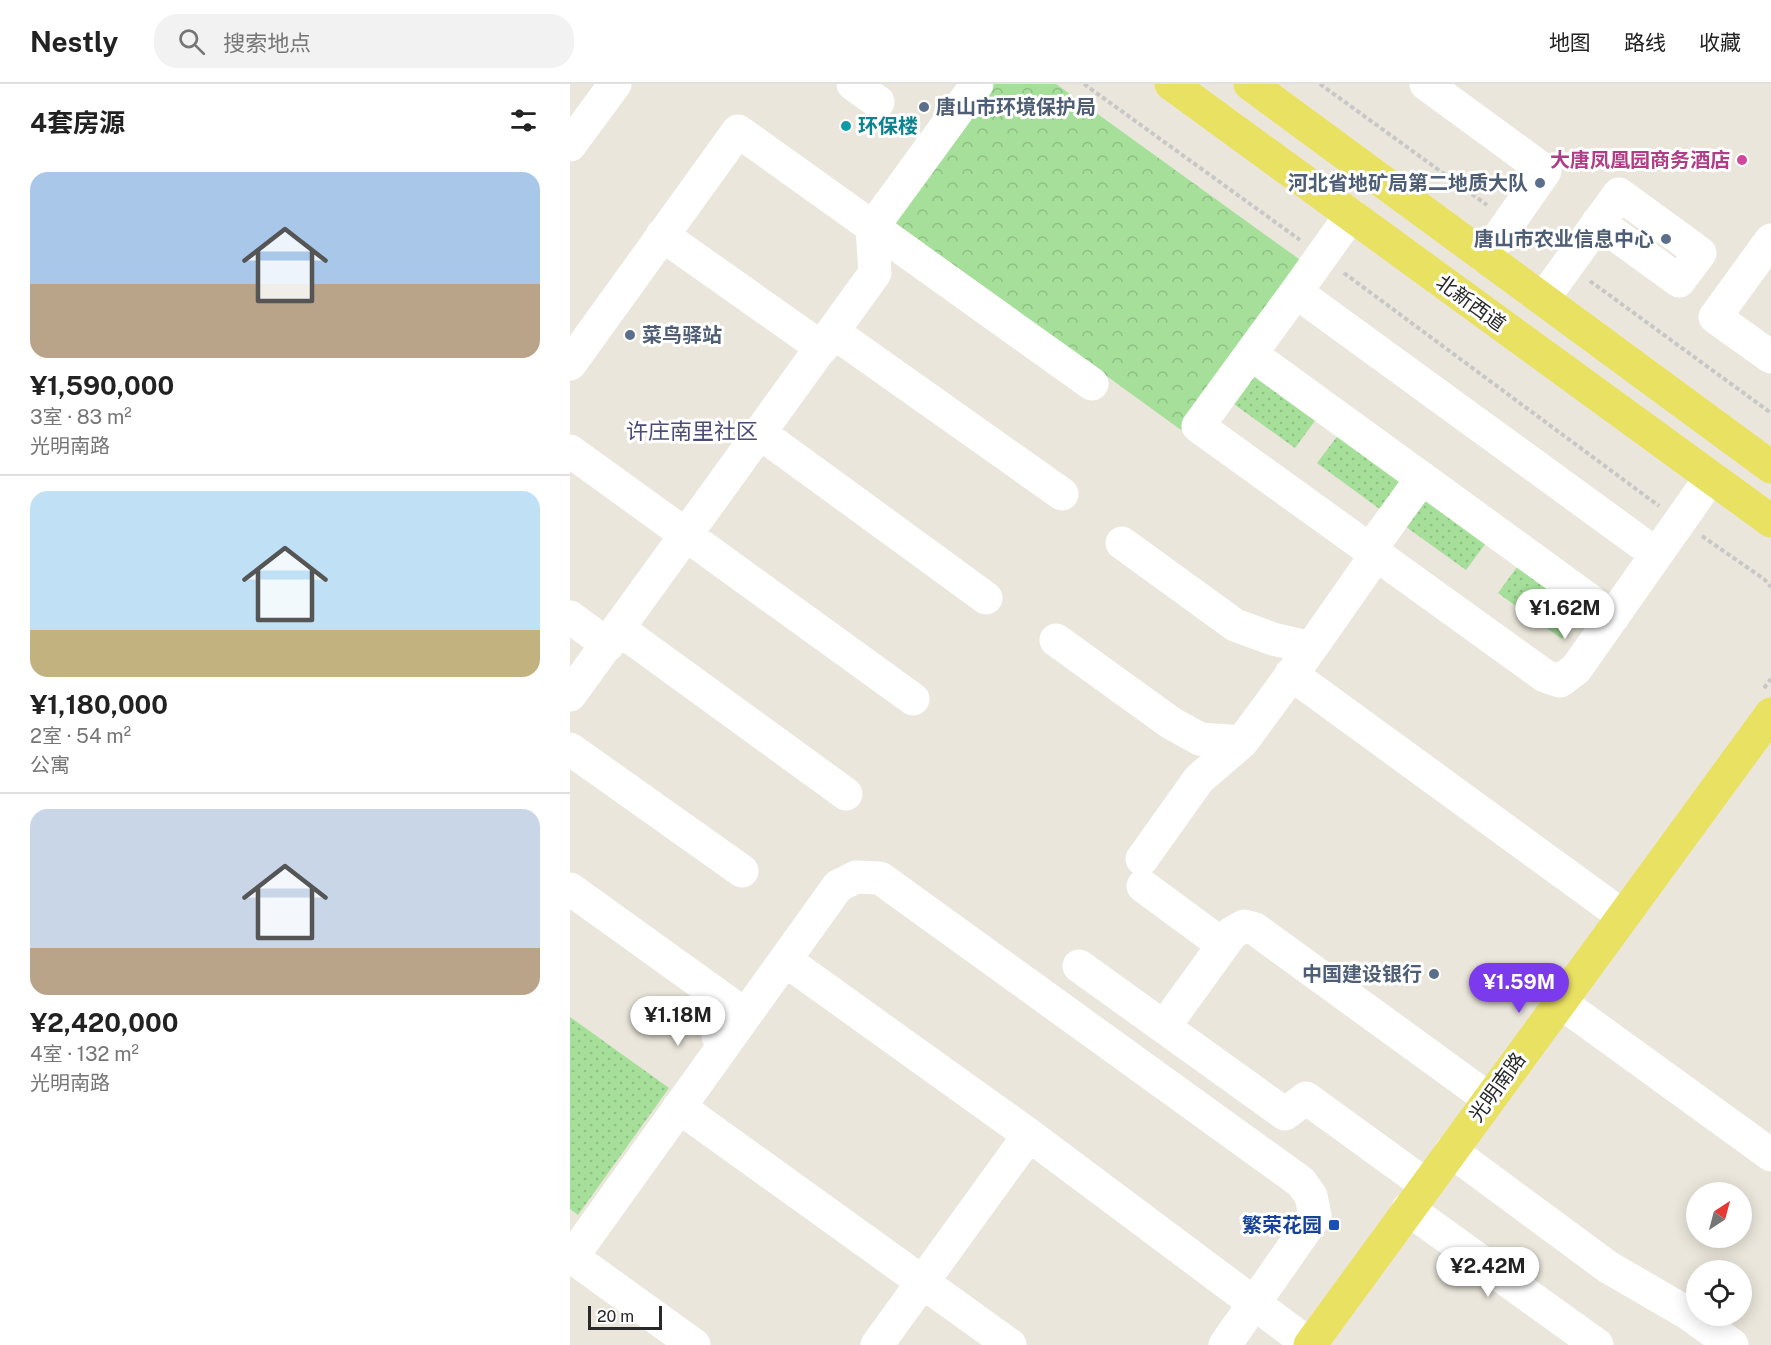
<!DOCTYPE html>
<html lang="zh">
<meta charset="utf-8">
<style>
:root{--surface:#fff;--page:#f2f2f2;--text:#222;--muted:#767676;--line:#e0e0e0;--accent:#7c3aed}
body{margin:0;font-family:"Public Sans","Noto Sans SC",sans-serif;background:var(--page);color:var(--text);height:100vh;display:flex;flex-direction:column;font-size:22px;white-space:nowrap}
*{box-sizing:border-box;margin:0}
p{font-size:20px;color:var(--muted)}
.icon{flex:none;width:33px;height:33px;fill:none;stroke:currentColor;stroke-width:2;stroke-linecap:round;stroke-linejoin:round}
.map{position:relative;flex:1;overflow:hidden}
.drawer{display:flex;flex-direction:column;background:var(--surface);width:570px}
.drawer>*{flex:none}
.needle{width:39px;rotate:36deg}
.controls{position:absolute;left:1116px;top:1098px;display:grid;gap:12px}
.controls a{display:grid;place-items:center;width:66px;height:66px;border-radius:50%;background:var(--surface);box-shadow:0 3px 15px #0003;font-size:30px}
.scale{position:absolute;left:18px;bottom:15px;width:74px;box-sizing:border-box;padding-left:6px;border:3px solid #292929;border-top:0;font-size:16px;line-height:21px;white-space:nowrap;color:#292929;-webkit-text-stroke:4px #fff;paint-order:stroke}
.price{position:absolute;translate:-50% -51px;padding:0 14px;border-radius:21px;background:#fff;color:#222;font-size:20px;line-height:39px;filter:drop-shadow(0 2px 3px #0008)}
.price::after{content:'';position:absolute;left:50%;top:36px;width:18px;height:14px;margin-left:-9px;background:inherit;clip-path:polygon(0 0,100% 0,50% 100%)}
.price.selected{background:var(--accent);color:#fff}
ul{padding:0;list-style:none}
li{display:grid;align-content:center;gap:12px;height:318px;padding:0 30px}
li+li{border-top:2px solid var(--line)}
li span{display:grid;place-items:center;height:186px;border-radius:18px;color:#555}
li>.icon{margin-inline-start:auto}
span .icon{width:108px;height:108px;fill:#fffc;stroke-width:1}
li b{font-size:26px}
h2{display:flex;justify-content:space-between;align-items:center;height:72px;padding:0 30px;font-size:26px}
header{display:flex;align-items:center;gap:36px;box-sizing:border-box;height:84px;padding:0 30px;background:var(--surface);border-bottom:2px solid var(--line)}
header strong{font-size:28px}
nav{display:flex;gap:33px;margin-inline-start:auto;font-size:21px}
.search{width:420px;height:54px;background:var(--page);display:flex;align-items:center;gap:15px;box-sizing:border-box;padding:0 21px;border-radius:24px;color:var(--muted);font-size:22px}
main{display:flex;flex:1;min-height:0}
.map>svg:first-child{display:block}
.grass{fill:url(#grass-dots)}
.park{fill:url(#park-crowns)}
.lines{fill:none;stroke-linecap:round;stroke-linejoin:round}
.path{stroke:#c7c7c7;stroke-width:4;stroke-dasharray:4.5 3;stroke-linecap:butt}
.minor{stroke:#fff;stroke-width:33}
.major{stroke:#e9e161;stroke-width:33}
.service-dot{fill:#5c6f8a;stroke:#fff;stroke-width:2}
.culture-dot{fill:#0f9aa8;stroke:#fff;stroke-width:2}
.hotel-dot{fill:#d1479c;stroke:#fff;stroke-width:2}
.transit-dot{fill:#1a4fb4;stroke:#fff;stroke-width:2}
.labels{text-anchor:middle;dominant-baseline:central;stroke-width:6;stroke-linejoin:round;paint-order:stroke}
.service-label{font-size:20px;font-weight:bold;fill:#4e5e75;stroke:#fff;text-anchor:end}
.culture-label{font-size:20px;font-weight:bold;fill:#0d838f;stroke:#fff;text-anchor:start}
.hotel-label{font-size:20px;font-weight:bold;fill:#b23c85;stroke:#fff;text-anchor:end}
.street-label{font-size:20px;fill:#292929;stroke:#fff}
.transit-label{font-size:20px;font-weight:bold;fill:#164399;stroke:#fff;text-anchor:end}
.quarter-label{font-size:22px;fill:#4b4c77;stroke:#fff}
</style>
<header>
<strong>Nestly</strong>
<div class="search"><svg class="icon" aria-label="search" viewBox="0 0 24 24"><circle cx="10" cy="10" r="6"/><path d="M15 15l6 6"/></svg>搜索地点</div>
<nav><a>地图</a><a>路线</a><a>收藏</a></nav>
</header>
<main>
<section class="drawer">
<h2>4套房源<svg class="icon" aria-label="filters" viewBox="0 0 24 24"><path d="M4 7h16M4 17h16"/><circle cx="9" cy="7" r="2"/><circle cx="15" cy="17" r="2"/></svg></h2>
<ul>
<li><span style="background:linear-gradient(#a9c7e8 60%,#b9a48a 0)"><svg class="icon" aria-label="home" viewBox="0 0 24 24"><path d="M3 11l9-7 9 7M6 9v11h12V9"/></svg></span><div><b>¥1,590,000</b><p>3室 · 83 m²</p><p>光明南路</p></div></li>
<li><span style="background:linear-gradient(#bfe0f5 75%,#c2b280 0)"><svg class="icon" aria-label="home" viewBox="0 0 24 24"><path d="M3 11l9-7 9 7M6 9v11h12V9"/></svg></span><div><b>¥1,180,000</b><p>2室 · 54 m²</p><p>公寓</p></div></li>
<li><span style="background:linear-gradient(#c9d6e8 75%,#b9a48a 0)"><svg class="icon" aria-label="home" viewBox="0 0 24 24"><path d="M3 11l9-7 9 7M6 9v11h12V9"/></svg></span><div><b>¥2,420,000</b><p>4室 · 132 m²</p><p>光明南路</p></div></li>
</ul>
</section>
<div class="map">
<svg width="1201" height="1261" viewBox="0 0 1201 1261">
<defs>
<pattern id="grass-dots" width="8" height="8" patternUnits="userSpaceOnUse" patternTransform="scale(1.5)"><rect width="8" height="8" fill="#a5df99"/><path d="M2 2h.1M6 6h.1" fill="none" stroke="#8ebf84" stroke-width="1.8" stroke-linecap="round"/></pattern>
<pattern id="park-crowns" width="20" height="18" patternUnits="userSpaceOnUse" patternTransform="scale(1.5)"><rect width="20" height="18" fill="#a5df99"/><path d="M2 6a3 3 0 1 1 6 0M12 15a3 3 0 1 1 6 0" fill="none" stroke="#8ebf84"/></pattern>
</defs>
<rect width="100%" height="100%" fill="#eae6db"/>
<path class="grass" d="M685 284 750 330 725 364 661 318Z
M772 346 836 392 811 426 747 379Z
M856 406 921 452 896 486 832 440Z
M953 475 1017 521 992 555 928 509Z
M0 933 99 1004 8 1131 0 1125Z"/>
<path class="park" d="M421 0H486L733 178 611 346 323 137Z"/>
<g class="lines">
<path class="path" d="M514 0 730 156
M750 0 917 121
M962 154 975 164
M774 189 1089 422
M1020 197 1201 329
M1132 452 1194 495 1201 503
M1194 604 1201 595"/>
<path class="minor" d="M283 0 308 18
M856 0 975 87 915 173
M0 61 45 0
M92 151 252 264
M1201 156 1145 233 1201 273
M726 208 781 131
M973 215 1049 110 1130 169 1109 197 1028 138
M263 248 492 410
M681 270 1043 533
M0 280 168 47 522 300
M190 349 416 514
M0 367 343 615
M552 459 665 541 703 555 741 564
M800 466 852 394
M1086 470 726 208 628 342 975 592 990 597 1006 585 1141 393
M0 533 38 561
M49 545 276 710
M486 556 601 639 630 655 672 658
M721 590 1053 832
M0 611 305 189 302 144 407 0
M0 665 172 787
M572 775 629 695 672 658 741 564 806 471
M573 802 653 861
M0 805 167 925 148 952
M215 876 459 1051 740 1261
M509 882 715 1030 736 1014 856 1101
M990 918 1201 1071
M594 943 662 849 674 842 685 845 919 1015
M109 1023 440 1261
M881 1067 1038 1183 1119 1230 1162 1261
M838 1125 1027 1261
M2 1173 124 1261
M0 1176 268 802 286 793 310 794 731 1098 741 1112 745 1132 655 1261
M307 1261 459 1051"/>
<path class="major" d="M601 0 1201 437
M680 0 1201 383
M740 1261 1201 630"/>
</g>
<g class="service-dot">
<circle cx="354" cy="23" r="6"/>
<circle cx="970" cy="99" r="6"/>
<circle cx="1096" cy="155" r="6"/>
<circle cx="60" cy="251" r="6"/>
<circle cx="864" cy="890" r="6"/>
</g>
<circle class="culture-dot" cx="276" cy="42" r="6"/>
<circle class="hotel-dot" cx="1172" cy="76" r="6"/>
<rect class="transit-dot" x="758" y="1135" width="12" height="12" rx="3"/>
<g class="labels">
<g class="service-label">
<text x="366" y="23" text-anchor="start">唐山市环境保护局</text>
<text x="958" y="99">河北省地矿局第二地质大队</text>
<text x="1084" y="155">唐山市农业信息中心</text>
<text x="72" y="251" text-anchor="start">菜鸟驿站</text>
<text x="852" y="890">中国建设银行</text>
</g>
<g class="culture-label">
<text x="288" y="42">环保楼</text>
</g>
<g class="hotel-label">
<text x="1160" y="76">大唐凤凰园商务酒店</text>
</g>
<g class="street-label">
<text transform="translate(901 219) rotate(36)">北新西道</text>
<text transform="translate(927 1003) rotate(-54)">光明南路</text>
</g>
<g class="transit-label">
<text x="752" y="1141">繁荣花园</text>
</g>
<g class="quarter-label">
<text x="122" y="347">许庄南里社区</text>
</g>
</g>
</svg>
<div class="controls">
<a><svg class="needle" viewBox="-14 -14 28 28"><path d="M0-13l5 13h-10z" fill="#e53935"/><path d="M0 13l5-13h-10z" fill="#767676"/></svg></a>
<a><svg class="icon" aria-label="locate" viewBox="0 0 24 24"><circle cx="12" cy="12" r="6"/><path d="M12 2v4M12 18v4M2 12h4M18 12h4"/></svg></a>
</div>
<div class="scale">20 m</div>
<b class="price" style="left:995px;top:556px">¥1.62M</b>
<b class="price selected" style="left:949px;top:930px">¥1.59M</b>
<b class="price" style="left:108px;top:963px">¥1.18M</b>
<b class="price" style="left:918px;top:1214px">¥2.42M</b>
</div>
</main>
